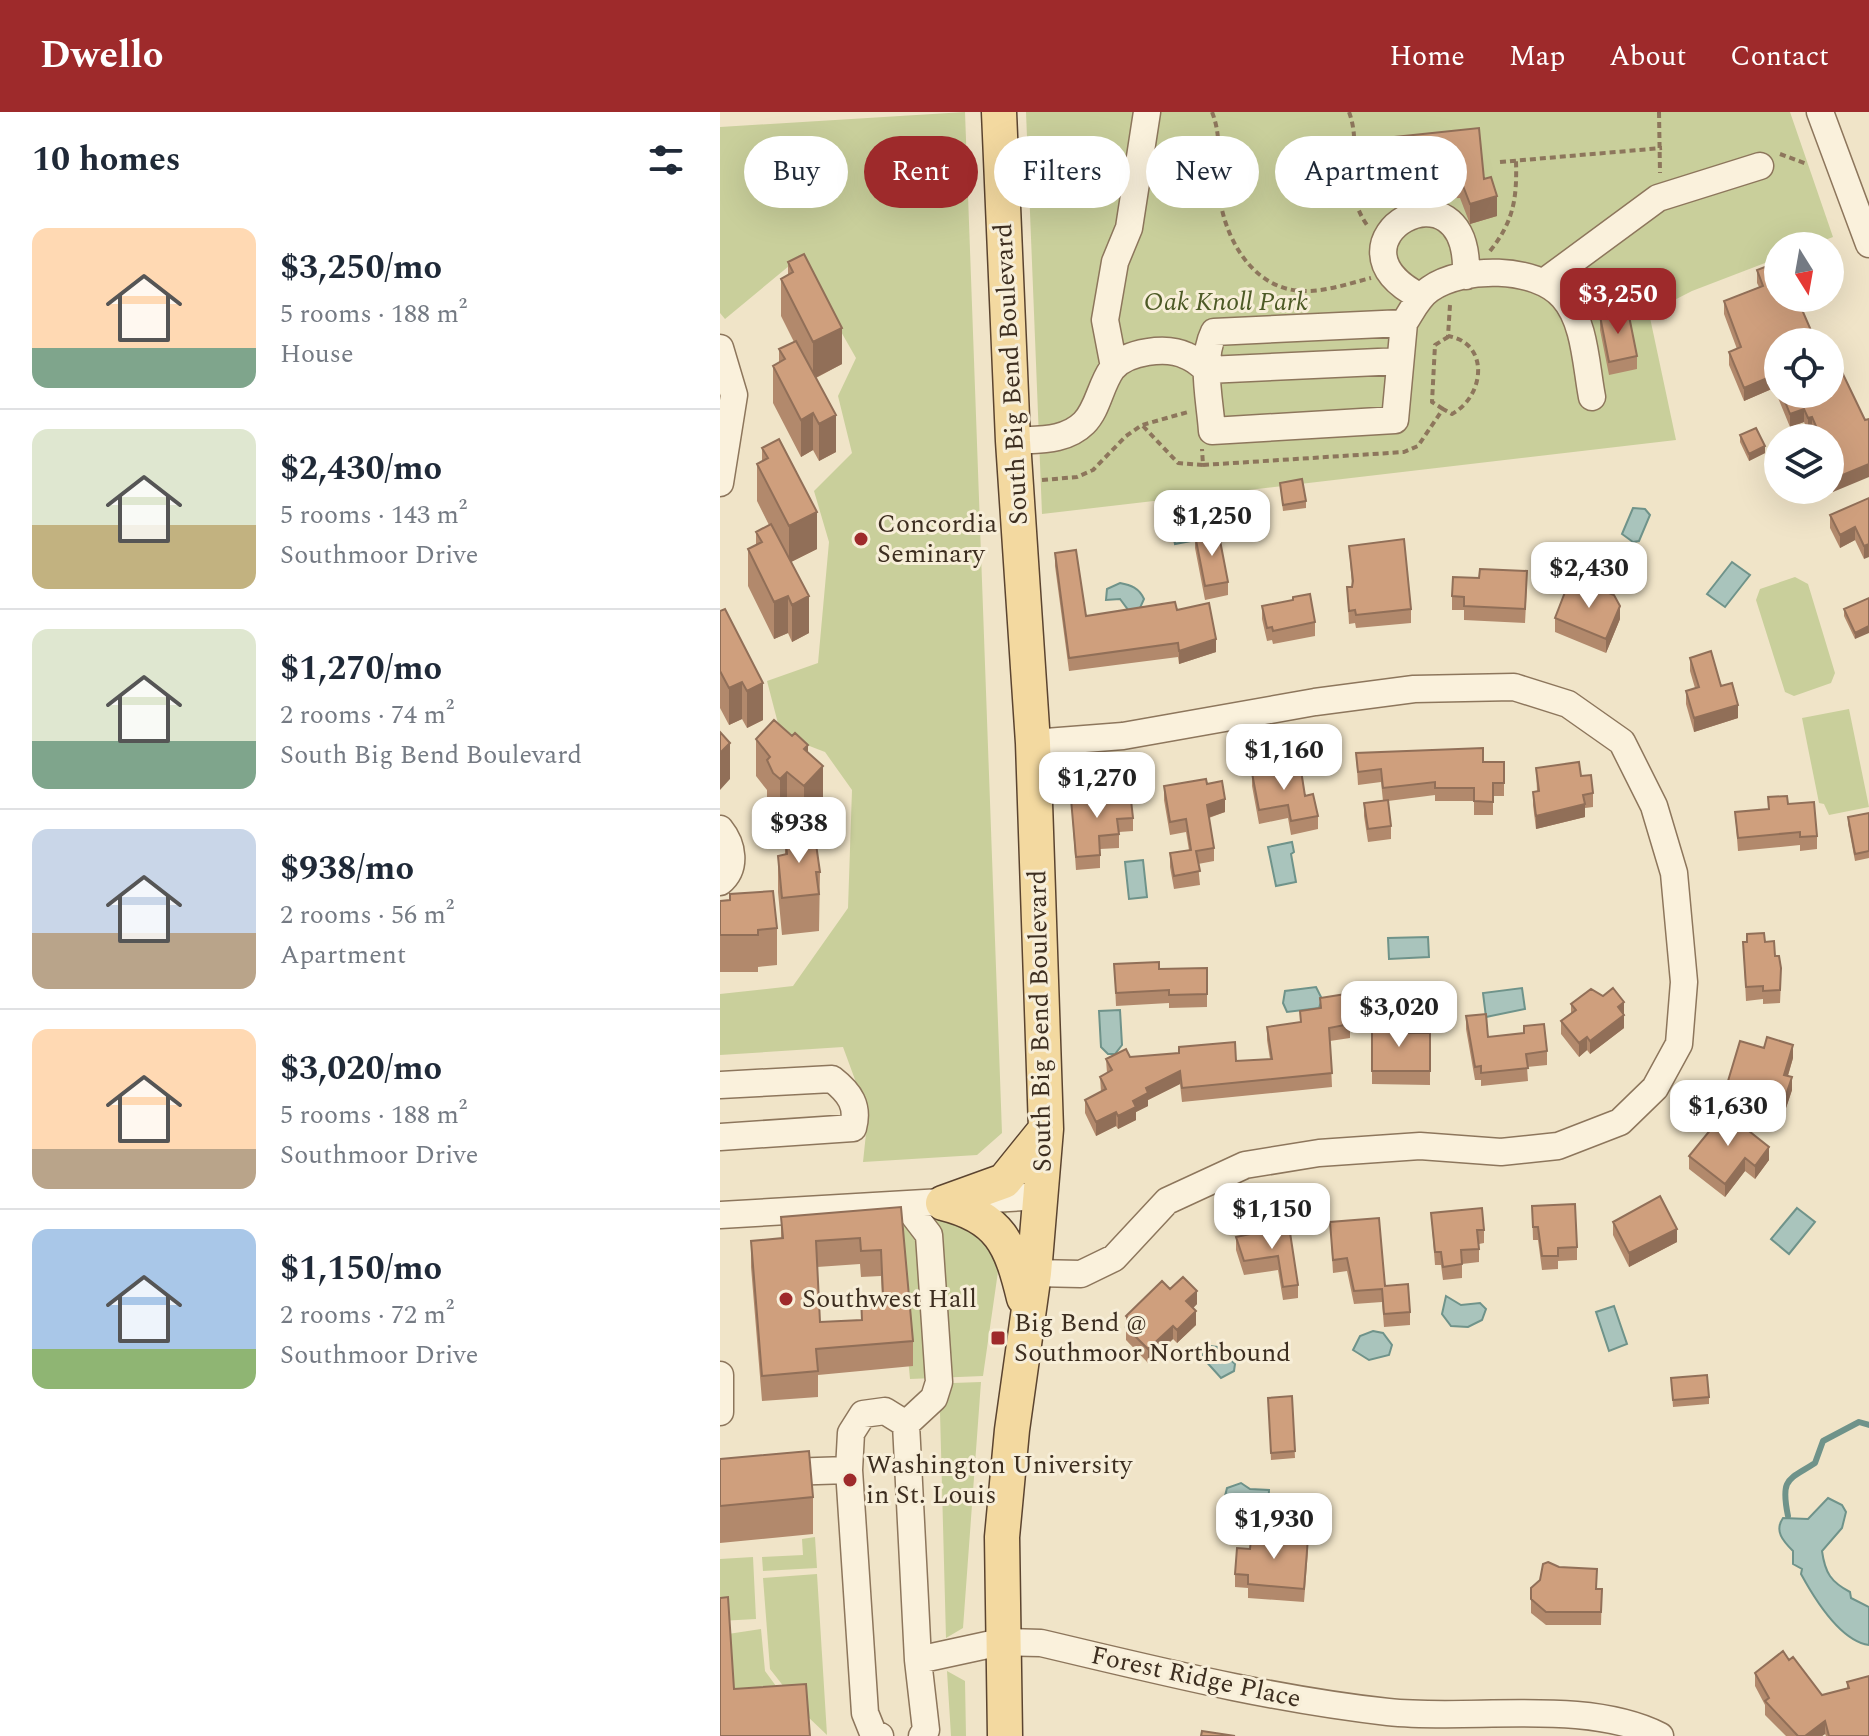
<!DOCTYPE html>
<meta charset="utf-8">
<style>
:root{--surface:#fff;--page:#f6f6f7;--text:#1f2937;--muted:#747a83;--line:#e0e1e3;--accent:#9e2a2b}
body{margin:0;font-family:Spectral,serif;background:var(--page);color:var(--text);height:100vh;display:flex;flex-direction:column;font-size:30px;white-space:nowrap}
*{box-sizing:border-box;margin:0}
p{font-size:26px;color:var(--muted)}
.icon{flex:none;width:44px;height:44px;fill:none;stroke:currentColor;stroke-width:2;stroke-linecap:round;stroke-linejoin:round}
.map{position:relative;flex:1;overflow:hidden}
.panel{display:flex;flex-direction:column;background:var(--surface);width:720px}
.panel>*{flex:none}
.banner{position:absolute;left:24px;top:24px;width:760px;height:72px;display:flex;gap:16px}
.needle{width:52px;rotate:169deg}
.fabs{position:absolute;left:1044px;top:120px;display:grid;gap:16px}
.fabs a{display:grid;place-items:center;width:80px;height:80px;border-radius:50%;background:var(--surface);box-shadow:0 8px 32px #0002;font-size:40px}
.price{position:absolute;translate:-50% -68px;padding:0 18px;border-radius:16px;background:#fff;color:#222;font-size:26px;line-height:52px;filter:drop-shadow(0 2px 4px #0008)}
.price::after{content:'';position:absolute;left:50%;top:48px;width:24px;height:18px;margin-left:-12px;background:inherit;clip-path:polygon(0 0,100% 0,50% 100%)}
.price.on{background:var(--accent);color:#fff}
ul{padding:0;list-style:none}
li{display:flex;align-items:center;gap:24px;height:200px;padding:0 32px}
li+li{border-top:2px solid var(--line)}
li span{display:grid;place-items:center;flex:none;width:224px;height:160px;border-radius:16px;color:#555}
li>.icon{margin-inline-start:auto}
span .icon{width:96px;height:96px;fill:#fffc;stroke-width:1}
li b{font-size:34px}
h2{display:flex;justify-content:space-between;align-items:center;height:96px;padding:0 32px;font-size:34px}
.chip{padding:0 28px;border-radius:36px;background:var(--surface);box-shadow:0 8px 32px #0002;font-size:28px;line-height:72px}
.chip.on{background:var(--accent);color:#fff}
header{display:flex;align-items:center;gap:48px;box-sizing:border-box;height:112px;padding:0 40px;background:var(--accent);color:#fff}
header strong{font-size:38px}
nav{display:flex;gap:44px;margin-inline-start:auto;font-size:28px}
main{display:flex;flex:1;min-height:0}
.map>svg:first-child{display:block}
.green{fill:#c9cf9b}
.water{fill:#a9c4bc;stroke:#6f938a;stroke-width:2}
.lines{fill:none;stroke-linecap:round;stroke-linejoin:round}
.stream{stroke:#6f938a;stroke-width:6}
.minor-casing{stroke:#8d765c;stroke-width:29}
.major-casing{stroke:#5b4430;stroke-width:37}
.path{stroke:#8d765c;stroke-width:4;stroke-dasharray:6 4;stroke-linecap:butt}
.minor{stroke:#faf1dc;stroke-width:26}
.major{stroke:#f3d9a0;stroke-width:34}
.wall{fill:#b2896c;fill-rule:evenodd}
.shaded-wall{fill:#916f58}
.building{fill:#cf9f7d;stroke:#916f58;stroke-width:2;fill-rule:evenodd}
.poi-dot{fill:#9e2a2b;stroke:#f7eed8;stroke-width:3}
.labels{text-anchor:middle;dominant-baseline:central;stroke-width:6;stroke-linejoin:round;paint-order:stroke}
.park-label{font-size:26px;font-style:italic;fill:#4d5a26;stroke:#f7eed8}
.street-label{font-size:26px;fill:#3d2e20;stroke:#f7eed8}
.poi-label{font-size:26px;fill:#3d2e20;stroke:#f7eed8;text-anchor:start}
</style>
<header>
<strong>Dwello</strong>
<nav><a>Home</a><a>Map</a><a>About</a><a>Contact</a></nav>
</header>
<main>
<section class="panel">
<h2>10 homes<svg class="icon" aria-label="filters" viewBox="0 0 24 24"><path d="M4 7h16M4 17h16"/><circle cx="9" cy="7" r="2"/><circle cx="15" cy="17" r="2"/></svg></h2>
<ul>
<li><span style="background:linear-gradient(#ffd9b3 75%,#7fa58c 0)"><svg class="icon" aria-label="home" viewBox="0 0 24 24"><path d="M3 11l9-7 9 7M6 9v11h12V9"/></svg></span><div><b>$3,250/mo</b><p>5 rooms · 188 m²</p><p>House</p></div></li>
<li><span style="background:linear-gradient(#dfe7d0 60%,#c2b280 0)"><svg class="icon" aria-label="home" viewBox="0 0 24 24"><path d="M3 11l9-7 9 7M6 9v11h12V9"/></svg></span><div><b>$2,430/mo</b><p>5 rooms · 143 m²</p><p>Southmoor Drive</p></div></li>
<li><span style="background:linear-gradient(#dfe7d0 70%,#7fa58c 0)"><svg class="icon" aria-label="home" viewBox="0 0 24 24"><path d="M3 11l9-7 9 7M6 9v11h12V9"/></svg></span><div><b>$1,270/mo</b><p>2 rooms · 74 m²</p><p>South Big Bend Boulevard</p></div></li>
<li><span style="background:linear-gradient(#c9d6e8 65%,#b9a48a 0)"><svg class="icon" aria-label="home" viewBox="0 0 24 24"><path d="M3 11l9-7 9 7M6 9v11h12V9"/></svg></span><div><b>$938/mo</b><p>2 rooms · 56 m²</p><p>Apartment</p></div></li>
<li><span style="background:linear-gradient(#ffd9b3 75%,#b9a48a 0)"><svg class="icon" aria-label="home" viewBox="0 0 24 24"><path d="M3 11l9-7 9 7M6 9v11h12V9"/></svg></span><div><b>$3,020/mo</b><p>5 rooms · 188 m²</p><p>Southmoor Drive</p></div></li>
<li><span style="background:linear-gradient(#a9c7e8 75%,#8fb573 0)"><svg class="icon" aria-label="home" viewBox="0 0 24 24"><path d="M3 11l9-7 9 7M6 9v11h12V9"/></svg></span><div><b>$1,150/mo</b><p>2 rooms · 72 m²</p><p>Southmoor Drive</p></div></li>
</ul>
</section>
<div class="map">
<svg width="1149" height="1624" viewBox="0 0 1149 1624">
<rect width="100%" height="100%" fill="#f0e4c8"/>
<path class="green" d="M245 0 282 1021 257 1043 143 1050 148 1003 123 935 0 943V882L73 874 128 796 132 678 105 640 61 623 47 569 98 551 109 430 94 379 132 341 118 284 136 246 91 167 69 154 5 207 0 201V15Z
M306 0H1070L1113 125 1089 134H1058V146L972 179 929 201 956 328 322 402Z
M1075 465 1088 472 1115 561 1111 571 1074 584 1065 580 1036 488 1040 477Z
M1129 597 1149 695 1109 703 1104 692 1099 691 1082 606Z
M287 1097 263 1264 190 1267 175 1104Z
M261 1270 243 1516 226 1526 220 1300 233 1271Z
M95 1425 97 1456 43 1459 42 1445 83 1443 82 1427Z
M33 1445 36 1507 0 1509V1447Z
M97 1462 107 1623 86 1603 50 1557 43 1466Z
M41 1517 45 1559 78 1604 13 1588 8 1522Z
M227 1559 245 1569 246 1624H231Z"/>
<path class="water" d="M913 396 925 397 930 403 919 429 913 430 902 422Z
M489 406 492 425 455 432 451 413Z
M1012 450 1030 463 1005 495 987 482Z
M400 471C411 473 419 476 424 487L420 496 409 499 400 487 386 488 387 477Z
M572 730 574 740 571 742 576 770 556 774 548 735Z
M423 748 427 785 409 787 405 750Z
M708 825 709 845 669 847 668 826Z
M596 875 602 887 599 896 567 900 563 891 565 879Z
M802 876 805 897 766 905 763 881Z
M400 898 402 933 395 942H388L381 935 379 899Z
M1077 1096 1095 1110 1069 1142 1051 1127Z
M726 1184 741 1193 760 1191 766 1197 762 1208 748 1215 731 1214 722 1202Z
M894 1194 907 1232 889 1239 876 1200Z
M653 1219 663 1221 672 1233 669 1243 649 1248 633 1238 640 1224Z
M490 1234 497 1235 515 1252 514 1259 501 1266 483 1246V1241Z
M521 1371 530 1377 549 1378 548 1399 529 1397 517 1402 504 1388 507 1376Z
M1108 1386 1122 1393 1126 1400 1122 1416 1102 1439C1105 1461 1111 1470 1130 1480L1131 1486 1149 1495V1533C1120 1529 1093 1484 1081 1462L1082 1457 1073 1452V1439C1063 1429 1054 1419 1063 1406L1088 1407Z"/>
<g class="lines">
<path class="stream" d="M1068 1404C1060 1365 1069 1368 1095 1351L1103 1329 1139 1310 1149 1313"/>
<defs>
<path id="minor" d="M1100 0 1149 132
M824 170 938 86 1040 54
M701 185C593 130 751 39 746 164
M684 211 675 308 492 319C490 288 480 249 494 220Z
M684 211C692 199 698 185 710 177 743 154 816 154 843 185 865 209 866 254 872 285
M0 236 14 283 0 371
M394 255 385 208 395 150 409 116 427 0
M487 258 680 249
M293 329C317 327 345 330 364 311 378 297 380 274 392 257 407 239 447 234 467 244 475 247 481 253 487 258
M313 631 403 624 595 590 694 577 794 575 848 592 902 630 934 694 954 761 964 870 959 932 935 976 900 1010 838 1034 781 1040 700 1034 599 1041 525 1053 447 1089 394 1146 361 1162 314 1161
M0 717C13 733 17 756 0 770
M0 973 112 967C130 981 139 994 133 1016L0 1025
M0 1103 322 1084
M0 1263V1300
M186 1312 214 1286 219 1270 209 1123 186 1093
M0 1362 129 1358
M198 1548 281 1530 321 1531C436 1558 550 1587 668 1600 751 1609 866 1586 940 1624
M160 1624 153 1621 145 1601 129 1358 131 1321 143 1302 165 1299 186 1312 198 1548 206 1618 202 1624"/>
<path id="major" d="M279 0 293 329 313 631 326 1017 314 1161 292 1318 282 1425 285 1624
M223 1091C280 1105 291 1132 304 1186
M223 1091 284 1069 326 1017"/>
</defs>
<use href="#minor" class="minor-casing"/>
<use href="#major" class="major-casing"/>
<path class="path" d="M492 0C503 28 496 51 499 80 504 128 535 182 590 179 611 178 631 171 651 166
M629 0C644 40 619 73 647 113
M939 0 940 61
M1060 42 1087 52
M780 50 942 36
M770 139C794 109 797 86 796 49
M723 297 712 290 715 233 728 225
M423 314 458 351 483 353 482 337
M483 353 684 340 698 334 723 297 732 302C765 284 770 231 728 224L730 193
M322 368 357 365 373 358 406 324 422 313 468 300"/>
<use href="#minor" class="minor"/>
<use href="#major" class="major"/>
</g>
<path class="wall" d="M656 27 764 67 777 104 750 112 740 86 660 90 656 46Z
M68 150 122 252 96 266 116 340 99 349 93 338 81 345 53 291V254L59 250V237L74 230 61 204V167L68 163Z
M1037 158 1094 186V189L1080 194 1058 230V282H1110V260L1120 256 1113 380 1110 374V326H1095L1092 318 1088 319 1084 310 1070 315 1054 276 1024 289 1009 253V240L1017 237 1004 202V189L1039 175 1037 171Z
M880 204 917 244V257L889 263 880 218Z
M1020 323 1045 341 1029 349 1020 330Z
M42 336 97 437 71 450 89 521 72 530 68 521 54 527 28 474V437L36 433V420L49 413 37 389V352L42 349Z
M560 371 586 389V396L563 399Z
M1149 386 1144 447 1135 428 1120 436 1110 416V403Z
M475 423 508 470V483L485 488 475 436Z
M629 434 691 497V511L636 516 635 511 629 512 627 475H632Z
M335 441 366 504 457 498 496 540 459 552 458 545 349 559 335 454Z
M807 472 805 511 744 508V498H732V484Z
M1149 486 1135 527 1124 504V497Z
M542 494 595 510V524L553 532 552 528 547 529 542 507Z
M0 499 43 608 27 616 22 607 9 613 0 596Z
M835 506 900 507 886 541 835 520Z
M970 546 1001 574 1018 606 974 620 966 592V579L975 576 970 559Z
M36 627 88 640 103 691 84 711 67 697 60 704 53 698 47 685V678L36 664Z
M636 641 763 650H784V684H773V703H754V689H715V683L668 689 671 714V727L648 730 644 704V691L663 689 661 670 638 673Z
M816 656 861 664 873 681V695L865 696V705L816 717 813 693V680L817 679Z
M532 661 585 684 598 704V717L571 723 568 706 539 712 532 674Z
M487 672 505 700 489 706 494 736V749L478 752 480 773 454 777 450 755V741L469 738 466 720 450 723 444 688V674Z
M1048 685 1068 692 1097 724V737L1080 739V733L1018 739 1015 700 1048 697Z
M351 687 413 706V719L399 720V736L380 737V756L356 758Z
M1149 701V746L1135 749 1128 712V705Z
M65 720 100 760 99 819 62 823 58 780V744L65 743Z
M0 789 57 816V853L38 855V860H0Z
M1023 830H1045L1055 844 1061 869 1060 891 1043 892V887L1026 889Z
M394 852 439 857 487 856V895L449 896V891L396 894Z
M883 884 904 890V916L870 942 867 938 859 945 841 922V909L851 901V892Z
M600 886 630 912V926L610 929 612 975 462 990 460 972 428 988V994L416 1000V1008L398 1017 396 1014 376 1024 365 1001V988L381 980 380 965 387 961 386 947 410 945 516 949 550 947 547 928V915L580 910V899L600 896Z
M746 904 768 925 804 921V914L827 939V953L807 955 808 969 761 974V968H755L746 917Z
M652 911 679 921H710V973L652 972Z
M1073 946 1068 964 1072 978 1065 999 1008 982V969Z
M1005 1000 1049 1048 1035 1067 1025 1059 1005 1085 969 1057V1044Z
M812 1094 857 1135V1148L838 1149V1157L822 1158 818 1128H813Z
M181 1095 193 1229V1254L98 1263V1285L42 1289 31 1155V1129L61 1126V1105ZM140 1152 141 1165 161 1164 162 1183 141 1184V1208L100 1210 97 1155Z
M711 1101 764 1118V1131L759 1132V1150L742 1152V1166L723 1168 721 1153H715Z
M610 1110 690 1200V1213L664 1215 662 1190 634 1192 627 1159 613 1161Z
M893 1110 957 1130 909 1155 893 1123Z
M569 1114 578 1173V1186L563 1188 558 1158 524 1163 516 1138V1125Z
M450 1177 477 1192 473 1196 476 1213 457 1231 453 1227 428 1251 406 1228V1204Z
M951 1266 989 1285V1292L953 1295Z
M572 1284 575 1346 551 1348 548 1286Z
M0 1347 93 1385V1422L0 1431Z
M543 1428 588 1439 584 1490 528 1486V1476L515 1475V1462L530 1437Z
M811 1476 882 1477 881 1513H826L811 1501Z
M1069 1548 1102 1583 1127 1577V1570L1149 1624H1106L1105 1622 1102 1624H1066L1045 1603V1593L1035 1574V1561Z"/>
<path class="shaded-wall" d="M777 84V104L750 112V92Z
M1075 186H1094V189L1075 196Z
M122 216V252L93 267V230Z
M1054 263V276L1024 289V276Z
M1084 297V310L1070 315V302Z
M93 301V338L81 345V308Z
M116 303V340L99 349V312Z
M1092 305V318L1088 319V306Z
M1045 334V341L1029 349V342Z
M1149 352V365L1113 380V367Z
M97 400V437L69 451V414Z
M1135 415V428L1120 436V423Z
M1149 432V445L1144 447V434Z
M68 484V521L54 527V490Z
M89 484V521L72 530V493Z
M900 494V507L886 541V527Z
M1149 514V521L1135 527V521Z
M496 527V540L459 552V539Z
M22 570V607L9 613V576Z
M43 571V608L27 616V579Z
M1018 593V606L974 620V606Z
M10 631V667L0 678V641Z
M88 633V670L103 654V691L84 711V637Z
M67 660V697L60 704V667Z
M505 687V700L487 706V693Z
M865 692V705L816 717V704Z
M904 890V916L870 942V929L898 895Z
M867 925V938L859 945V931Z
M1073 933V946L1064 976V963Z
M460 959V972L428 988V994L416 1000V1008L398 1017V1004L426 976Z
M1072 965V978L1065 999V986Z
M396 1000V1014L376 1024V1010Z
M1049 1035V1048L1035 1067V1054Z
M1025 1046V1059L1005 1085V1072Z
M957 1117V1130L909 1155V1141Z
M477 1179V1192L466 1203V1189Z
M476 1199V1213L457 1231V1218Z
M453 1214V1227L428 1251V1237Z
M1105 1609V1622L1102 1624H1085Z"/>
<path class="building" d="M759 16 764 67 771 65 777 84 750 92 740 66 660 71 656 27Z
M84 142 122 216 93 230 61 167 73 160 68 150Z
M1058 150V186H1077L1096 230H1058V272L1054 263 1024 276 1009 240 1021 235 1004 189 1043 174 1037 158Z
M908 199 917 244 889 250 880 204Z
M76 229 116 303 99 312 93 301 81 308 53 254 65 247 59 237Z
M1120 256 1145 308 1149 307V352L1113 367 1110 361V326H1101L1092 305 1088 306 1084 297 1070 302 1062 282H1110V259Z
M1036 316 1045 334 1029 342 1020 323Z
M59 327 97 400 69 414 37 352 48 346 42 336Z
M582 367 586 389 563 393 560 371Z
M1149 386V432L1144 434 1135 415 1120 423 1110 403Z
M51 412 89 484 72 493 68 484 54 490 28 437 42 430 36 420Z
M498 418 508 470 485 474 475 423Z
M684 427 691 497 636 503 635 498 629 499 627 475H632L633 469 629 434Z
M356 438 366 504 455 490 457 498 489 491 496 527 459 539 458 531 349 546 335 441Z
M760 457 807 459 805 497 744 494V485L732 484 733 465 759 466Z
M866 472 894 483 900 494 886 527 835 506 847 475 862 481Z
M590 482 595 510 553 519 552 515 547 516 542 494 573 488V485Z
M1149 486V514L1135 521 1124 497Z
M5 497 43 571 27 579 22 570 9 576 0 559V499Z
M991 539 1001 574 1012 571 1018 593 974 606 966 579 979 575 970 546Z
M54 608 72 624 75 621 88 633 84 637 103 654 84 674 67 660 60 667 53 661 47 648 50 645 36 627Z
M0 620 10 631 0 641Z
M763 636V650H784V671H773V690L754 689V676H715V670L663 676 661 657 638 660 636 641Z
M859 650 861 664 871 663 873 681 863 683 865 692 816 704 813 680 819 679 816 656Z
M580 652 585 684 593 682 598 704 571 709 568 693 539 698 532 661Z
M486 667 487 672 502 669 505 687 487 693 494 736 476 739 480 759 454 764 450 741 471 738 466 707 450 710 444 674Z
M379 677 390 685 406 684 411 688 413 706 397 707 399 722 379 724 380 743 356 745 351 687 366 686Z
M1067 684 1068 692 1094 690 1097 724 1080 725V720L1018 726 1015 700 1049 697 1048 685Z
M668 688 671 714 648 717 644 691Z
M1149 701V739L1135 742 1128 705Z
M94 718 100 760H96L99 782 62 786 58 744 67 742 65 720Z
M53 779 57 816 38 818V823H0V789L10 788V782Z
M1044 821 1045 830 1054 829 1055 844H1059L1061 856 1060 878 1043 879V874L1026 875 1023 830H1027V822Z
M439 850V857L487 856V882L449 883V878L396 881 394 852Z
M893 876 904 890 898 895 904 903 870 929 867 925 859 931 841 909 856 898 851 892 871 877 883 884Z
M626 882 630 912 609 916 612 961 462 976 460 959 426 976 428 981 413 989 416 995 398 1004 396 1000 376 1010 365 988 386 977 380 965 392 958 386 947 406 937 410 945 459 941V935L515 930 516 949 552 947 547 915 581 910 580 899 601 896 600 886Z
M766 902 768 925 804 921V914L824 912 827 939 806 942 808 956 761 961V954L755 955 746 904Z
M652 911H679V921H710V959H652Z
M1047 925 1073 933 1064 963 1072 965 1065 986 1008 969 1020 929 1044 936Z
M1005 1000 1049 1035 1035 1054 1025 1046 1005 1072 969 1044Z
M940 1084 957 1117 909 1141 893 1110Z
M855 1092 857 1135 838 1136V1144H822L818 1115H813L812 1094Z
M181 1095 193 1229 96 1237 98 1259 42 1264 31 1129 63 1126 61 1105ZM140 1126 141 1139 161 1138 163 1183 141 1184 142 1208 100 1210 96 1129Z
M762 1096 764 1118H757L759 1137 741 1138 742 1152 723 1155 721 1140H715L711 1101Z
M659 1106 665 1174 688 1172 690 1200 664 1202 662 1177 634 1179 627 1146 613 1148 610 1110Z
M569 1114 578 1173 563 1175 558 1144 524 1149 516 1125Z
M463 1165 477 1179 466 1189 476 1199 457 1218 453 1214 428 1237 406 1215 412 1210 406 1204 442 1169 450 1177Z
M987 1263 989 1285 953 1288 951 1266Z
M572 1284 575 1339 551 1341 548 1286Z
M89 1339 93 1385 0 1394V1347Z
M543 1421 588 1426 584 1477 528 1472V1463L515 1462 517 1436 530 1437 531 1427 543 1428Z
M828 1450 839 1455 877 1457 876 1477H882L881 1500H826L811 1487V1476L820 1468 823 1452Z
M8 1485 14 1577 86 1572 90 1624H0V1486Z
M1063 1539 1069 1548 1073 1545 1102 1583 1129 1576 1127 1570 1149 1564V1624H1109L1105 1609 1085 1624H1078L1045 1589 1049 1586 1035 1561Z
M482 1619 515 1624H481Z"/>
<g class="poi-dot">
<circle cx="141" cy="427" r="8"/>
<circle cx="66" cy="1187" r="8"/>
<rect x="270" y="1218" width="16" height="16" rx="4"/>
<circle cx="130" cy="1368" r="8"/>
</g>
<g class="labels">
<g class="park-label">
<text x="506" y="190">Oak Knoll Park</text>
</g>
<g class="street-label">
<text transform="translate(291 262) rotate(-93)">South Big Bend Boulevard</text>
<text transform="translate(320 909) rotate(-91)">South Big Bend Boulevard</text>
<text transform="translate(476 1565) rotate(12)">Forest Ridge Place</text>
</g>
<g class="poi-label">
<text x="157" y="412">Concordia<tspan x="157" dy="30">Seminary</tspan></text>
<text x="82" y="1187">Southwest Hall</text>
<text x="294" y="1211">Big Bend @<tspan x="294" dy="30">Southmoor Northbound</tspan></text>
<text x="146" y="1353">Washington University<tspan x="146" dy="30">in St. Louis</tspan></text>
</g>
</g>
</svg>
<div class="fabs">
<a><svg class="needle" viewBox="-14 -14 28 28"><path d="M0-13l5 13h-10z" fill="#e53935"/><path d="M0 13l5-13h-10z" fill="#747a83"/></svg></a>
<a><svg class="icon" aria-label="locate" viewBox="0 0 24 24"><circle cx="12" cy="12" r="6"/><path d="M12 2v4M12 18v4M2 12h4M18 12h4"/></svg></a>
<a><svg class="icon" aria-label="layers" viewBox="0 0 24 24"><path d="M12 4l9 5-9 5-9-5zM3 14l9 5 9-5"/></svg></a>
</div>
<b class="price on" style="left:898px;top:224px">$3,250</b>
<b class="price" style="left:492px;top:446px">$1,250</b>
<b class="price" style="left:869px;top:498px">$2,430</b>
<b class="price" style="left:564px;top:680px">$1,160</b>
<b class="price" style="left:377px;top:708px">$1,270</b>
<b class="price" style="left:79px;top:753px">$938</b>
<b class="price" style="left:679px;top:937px">$3,020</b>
<b class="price" style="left:1008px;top:1036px">$1,630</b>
<b class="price" style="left:552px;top:1139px">$1,150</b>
<b class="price" style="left:554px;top:1449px">$1,930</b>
<div class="banner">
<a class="chip">Buy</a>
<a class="chip on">Rent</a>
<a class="chip">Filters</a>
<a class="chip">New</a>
<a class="chip">Apartment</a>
</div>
</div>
</main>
